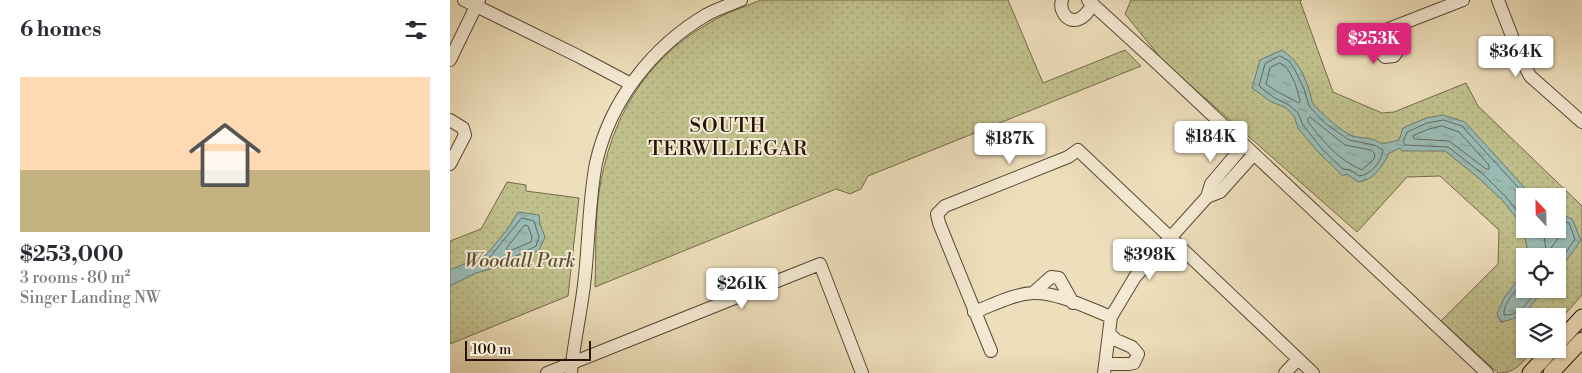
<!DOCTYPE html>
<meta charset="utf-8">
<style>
:root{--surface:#fff;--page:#f2f2f3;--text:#2b2b33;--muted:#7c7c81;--line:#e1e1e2;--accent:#db2777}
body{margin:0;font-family:"Libre Bodoni",serif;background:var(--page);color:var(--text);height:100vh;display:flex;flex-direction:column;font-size:19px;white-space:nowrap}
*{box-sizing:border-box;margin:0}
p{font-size:16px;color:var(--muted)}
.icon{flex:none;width:28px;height:28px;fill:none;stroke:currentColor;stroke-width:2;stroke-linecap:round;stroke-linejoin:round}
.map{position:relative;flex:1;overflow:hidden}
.details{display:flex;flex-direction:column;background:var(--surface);width:450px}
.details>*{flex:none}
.needle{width:32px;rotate:338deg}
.fabs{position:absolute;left:1066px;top:188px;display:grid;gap:10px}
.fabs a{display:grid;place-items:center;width:50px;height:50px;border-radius:0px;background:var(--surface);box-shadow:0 1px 4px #0004;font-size:25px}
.scale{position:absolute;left:15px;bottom:12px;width:126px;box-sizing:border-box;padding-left:5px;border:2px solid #281407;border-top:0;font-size:14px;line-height:18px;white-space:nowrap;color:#281407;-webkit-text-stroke:4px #f4ead3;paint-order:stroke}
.price{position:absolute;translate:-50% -42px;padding:0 11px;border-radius:5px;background:#fff;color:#222;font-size:16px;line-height:32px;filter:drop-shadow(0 1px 2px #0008)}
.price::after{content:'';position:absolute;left:50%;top:30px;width:15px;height:11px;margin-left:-8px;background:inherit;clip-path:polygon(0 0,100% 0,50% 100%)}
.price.active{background:var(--accent);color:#fff}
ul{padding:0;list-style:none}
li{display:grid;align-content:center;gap:10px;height:265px;padding:0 20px}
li+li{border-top:1px solid var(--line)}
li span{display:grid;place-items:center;height:155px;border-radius:0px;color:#555}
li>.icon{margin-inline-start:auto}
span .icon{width:90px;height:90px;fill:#fffc;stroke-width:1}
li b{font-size:21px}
h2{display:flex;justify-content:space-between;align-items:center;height:60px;padding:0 20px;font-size:21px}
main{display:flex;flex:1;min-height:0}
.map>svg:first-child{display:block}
.park{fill:url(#park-dots);stroke:#746a4a;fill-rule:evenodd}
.water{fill:url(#water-ripples);stroke:#6c796f}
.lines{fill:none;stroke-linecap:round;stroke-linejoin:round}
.shore{stroke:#61685e;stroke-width:1}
.minor-casing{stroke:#5a4734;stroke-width:14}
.major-casing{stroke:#281407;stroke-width:17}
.minor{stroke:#f4ead3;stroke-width:12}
.major{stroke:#eedfbc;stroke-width:15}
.labels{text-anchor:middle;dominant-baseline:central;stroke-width:4;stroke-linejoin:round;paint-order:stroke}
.park-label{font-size:19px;font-style:italic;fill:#5d5036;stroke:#f4ead3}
.neighbourhood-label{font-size:20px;letter-spacing:1px;fill:#281407;stroke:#f4ead3}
</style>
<main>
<section class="details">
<h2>6 homes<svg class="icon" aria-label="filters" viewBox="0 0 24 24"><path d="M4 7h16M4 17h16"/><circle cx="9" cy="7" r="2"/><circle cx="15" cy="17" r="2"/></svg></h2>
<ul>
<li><span style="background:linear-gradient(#ffd9b3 60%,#c2b280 0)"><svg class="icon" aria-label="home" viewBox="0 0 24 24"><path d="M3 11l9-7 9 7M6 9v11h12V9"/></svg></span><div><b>$253,000</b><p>3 rooms · 80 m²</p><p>Singer Landing NW</p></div></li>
</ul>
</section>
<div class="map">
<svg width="1132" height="373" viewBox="0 0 1132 373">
<defs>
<pattern id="park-dots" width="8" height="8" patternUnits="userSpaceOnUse" patternTransform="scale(1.25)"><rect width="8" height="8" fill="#c0c08c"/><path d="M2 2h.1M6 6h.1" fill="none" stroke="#a5a477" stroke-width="1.8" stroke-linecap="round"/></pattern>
<pattern id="water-ripples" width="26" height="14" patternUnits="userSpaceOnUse" patternTransform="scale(1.25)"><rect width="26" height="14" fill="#9abcb5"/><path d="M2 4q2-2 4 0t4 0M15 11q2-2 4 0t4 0" fill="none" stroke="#85a19a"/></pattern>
</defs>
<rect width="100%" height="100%" fill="#eedfbc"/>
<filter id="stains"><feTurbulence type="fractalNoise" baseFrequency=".004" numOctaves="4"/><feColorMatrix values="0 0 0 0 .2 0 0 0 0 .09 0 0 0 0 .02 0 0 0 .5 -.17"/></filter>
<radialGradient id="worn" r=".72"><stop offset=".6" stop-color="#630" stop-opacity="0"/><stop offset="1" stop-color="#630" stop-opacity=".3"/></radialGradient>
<path class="park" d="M311 0H558L593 83 675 50 691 66 418 176 411 189 400 194 386 189 145 287C146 257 145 220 149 192 160 120 194 60 259 23 275 13 294 7 311 0Z
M681 0H852L850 1 883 92 932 113 944 112 1016 83 1028 106 1132 206V295L1108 322V316H1075V349H1084C1072 362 1067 373 1048 373L991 321 1048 264 1049 230 990 176 957 177 907 232 714 62 675 14ZM1075 196H1108V229H1075ZM1075 256H1108V289H1075Z
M57 182 76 185V191L129 198 118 296 0 344V241L31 229Z"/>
<path class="water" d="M832 50C846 59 854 73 859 90 861 95 861 101 864 105 871 113 893 133 903 136 913 139 923 137 932 144L949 140 953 128 976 118 993 115 1015 122 1082 196H1075V229H1108V213L1122 219 1131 240 1108 272V256H1077V247L1072 225 1053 201 1030 179 995 151H952L950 148 939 153C932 167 924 180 908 182L897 174 893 176 868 152 848 128 844 116 836 108 820 101 802 88 810 60Z
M68 212 89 215 90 224 95 237 89 250 62 263 26 273 0 286V270L36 255 57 230Z
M1075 266V289H1093C1080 308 1075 317 1051 322L1047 314 1054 298 1068 279Z"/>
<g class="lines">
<path class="shore" d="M830 56 839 61 845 70 854 89 859 106 876 124 899 140 924 145 933 150C932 161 921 175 909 176L900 170 893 169 872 149 853 125 848 113 839 105 823 97 809 86 815 64Z
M830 63C842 69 847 88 850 101L849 103 826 91 816 84 820 68Z
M860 117 895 145 921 150 925 154 924 159 912 170C887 159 875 143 858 122V119Z
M992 126 1009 132 1039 165V169H1036L999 141 965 139 963 138 964 135 979 129Z
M72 218 84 221 89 237 86 246 60 259 39 263 38 260Z
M1108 219 1119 223 1125 239 1108 264
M1075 221 1056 197 1034 175 998 147 955 145 953 142 957 132 977 123 993 120 1012 126 1076 196
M75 225 78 226 82 237 81 242 57 252V248Z
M1093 229 1096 250 1098 252 1109 237 1108 234 1097 229
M1075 277C1069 289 1053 301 1054 315 1070 316 1079 301 1087 289"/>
<defs>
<path id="minor" d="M14 0 128 56 181 84
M612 0C609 10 617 24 629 19 636 16 639 10 643 4
M638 0 707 63 1037 373
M1048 0 1070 57 1080 76 1132 122
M946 26 945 35 948 50 944 56 935 57 931 53 925 40 928 33 1013 0
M0 60 29 0
M0 120 13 128 15 135 0 164
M757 197 770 192 804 154
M583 293 601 277 609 278 623 303
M524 312C543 305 563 294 583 293 607 292 638 308 661 317
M541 351 489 223 487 214 495 206 618 157 628 150 863 373
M655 364H679L684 363 688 354 682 347 666 340 659 333
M97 373 370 264 412 373
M121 373C124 340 132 308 135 276 139 238 139 199 146 163 160 101 202 47 256 15 267 9 279 5 291 0
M654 373 661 317 685 277 757 197 761 184 794 145
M835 373 848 359"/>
<path id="major" d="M1108 343 1132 317
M1080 373 1102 349
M1101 373 1132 340"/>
</defs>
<use href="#minor" class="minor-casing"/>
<use href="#major" class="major-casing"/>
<use href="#minor" class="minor"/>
<use href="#major" class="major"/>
</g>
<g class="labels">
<g class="park-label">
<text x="70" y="261">Woodall Park</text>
</g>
<g class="neighbourhood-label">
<text x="278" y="126">SOUTH<tspan x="278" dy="23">TERWILLEGAR</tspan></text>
</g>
</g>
<rect width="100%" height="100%" filter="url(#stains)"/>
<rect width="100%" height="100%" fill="url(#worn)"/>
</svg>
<div class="fabs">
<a><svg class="needle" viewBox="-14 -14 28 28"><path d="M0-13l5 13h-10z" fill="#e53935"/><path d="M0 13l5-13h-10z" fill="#7c7c81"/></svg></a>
<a><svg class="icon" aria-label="locate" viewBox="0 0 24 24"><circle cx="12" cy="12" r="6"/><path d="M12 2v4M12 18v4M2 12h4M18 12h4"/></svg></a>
<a><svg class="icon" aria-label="layers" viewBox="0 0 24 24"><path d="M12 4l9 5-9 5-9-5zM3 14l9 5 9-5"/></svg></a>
</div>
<div class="scale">100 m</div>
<b class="price active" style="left:924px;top:65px">$253K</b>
<b class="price" style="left:1066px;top:78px">$364K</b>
<b class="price" style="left:761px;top:163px">$184K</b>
<b class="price" style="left:560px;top:165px">$187K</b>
<b class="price" style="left:700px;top:281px">$398K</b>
<b class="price" style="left:292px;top:310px">$261K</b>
</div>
</main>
